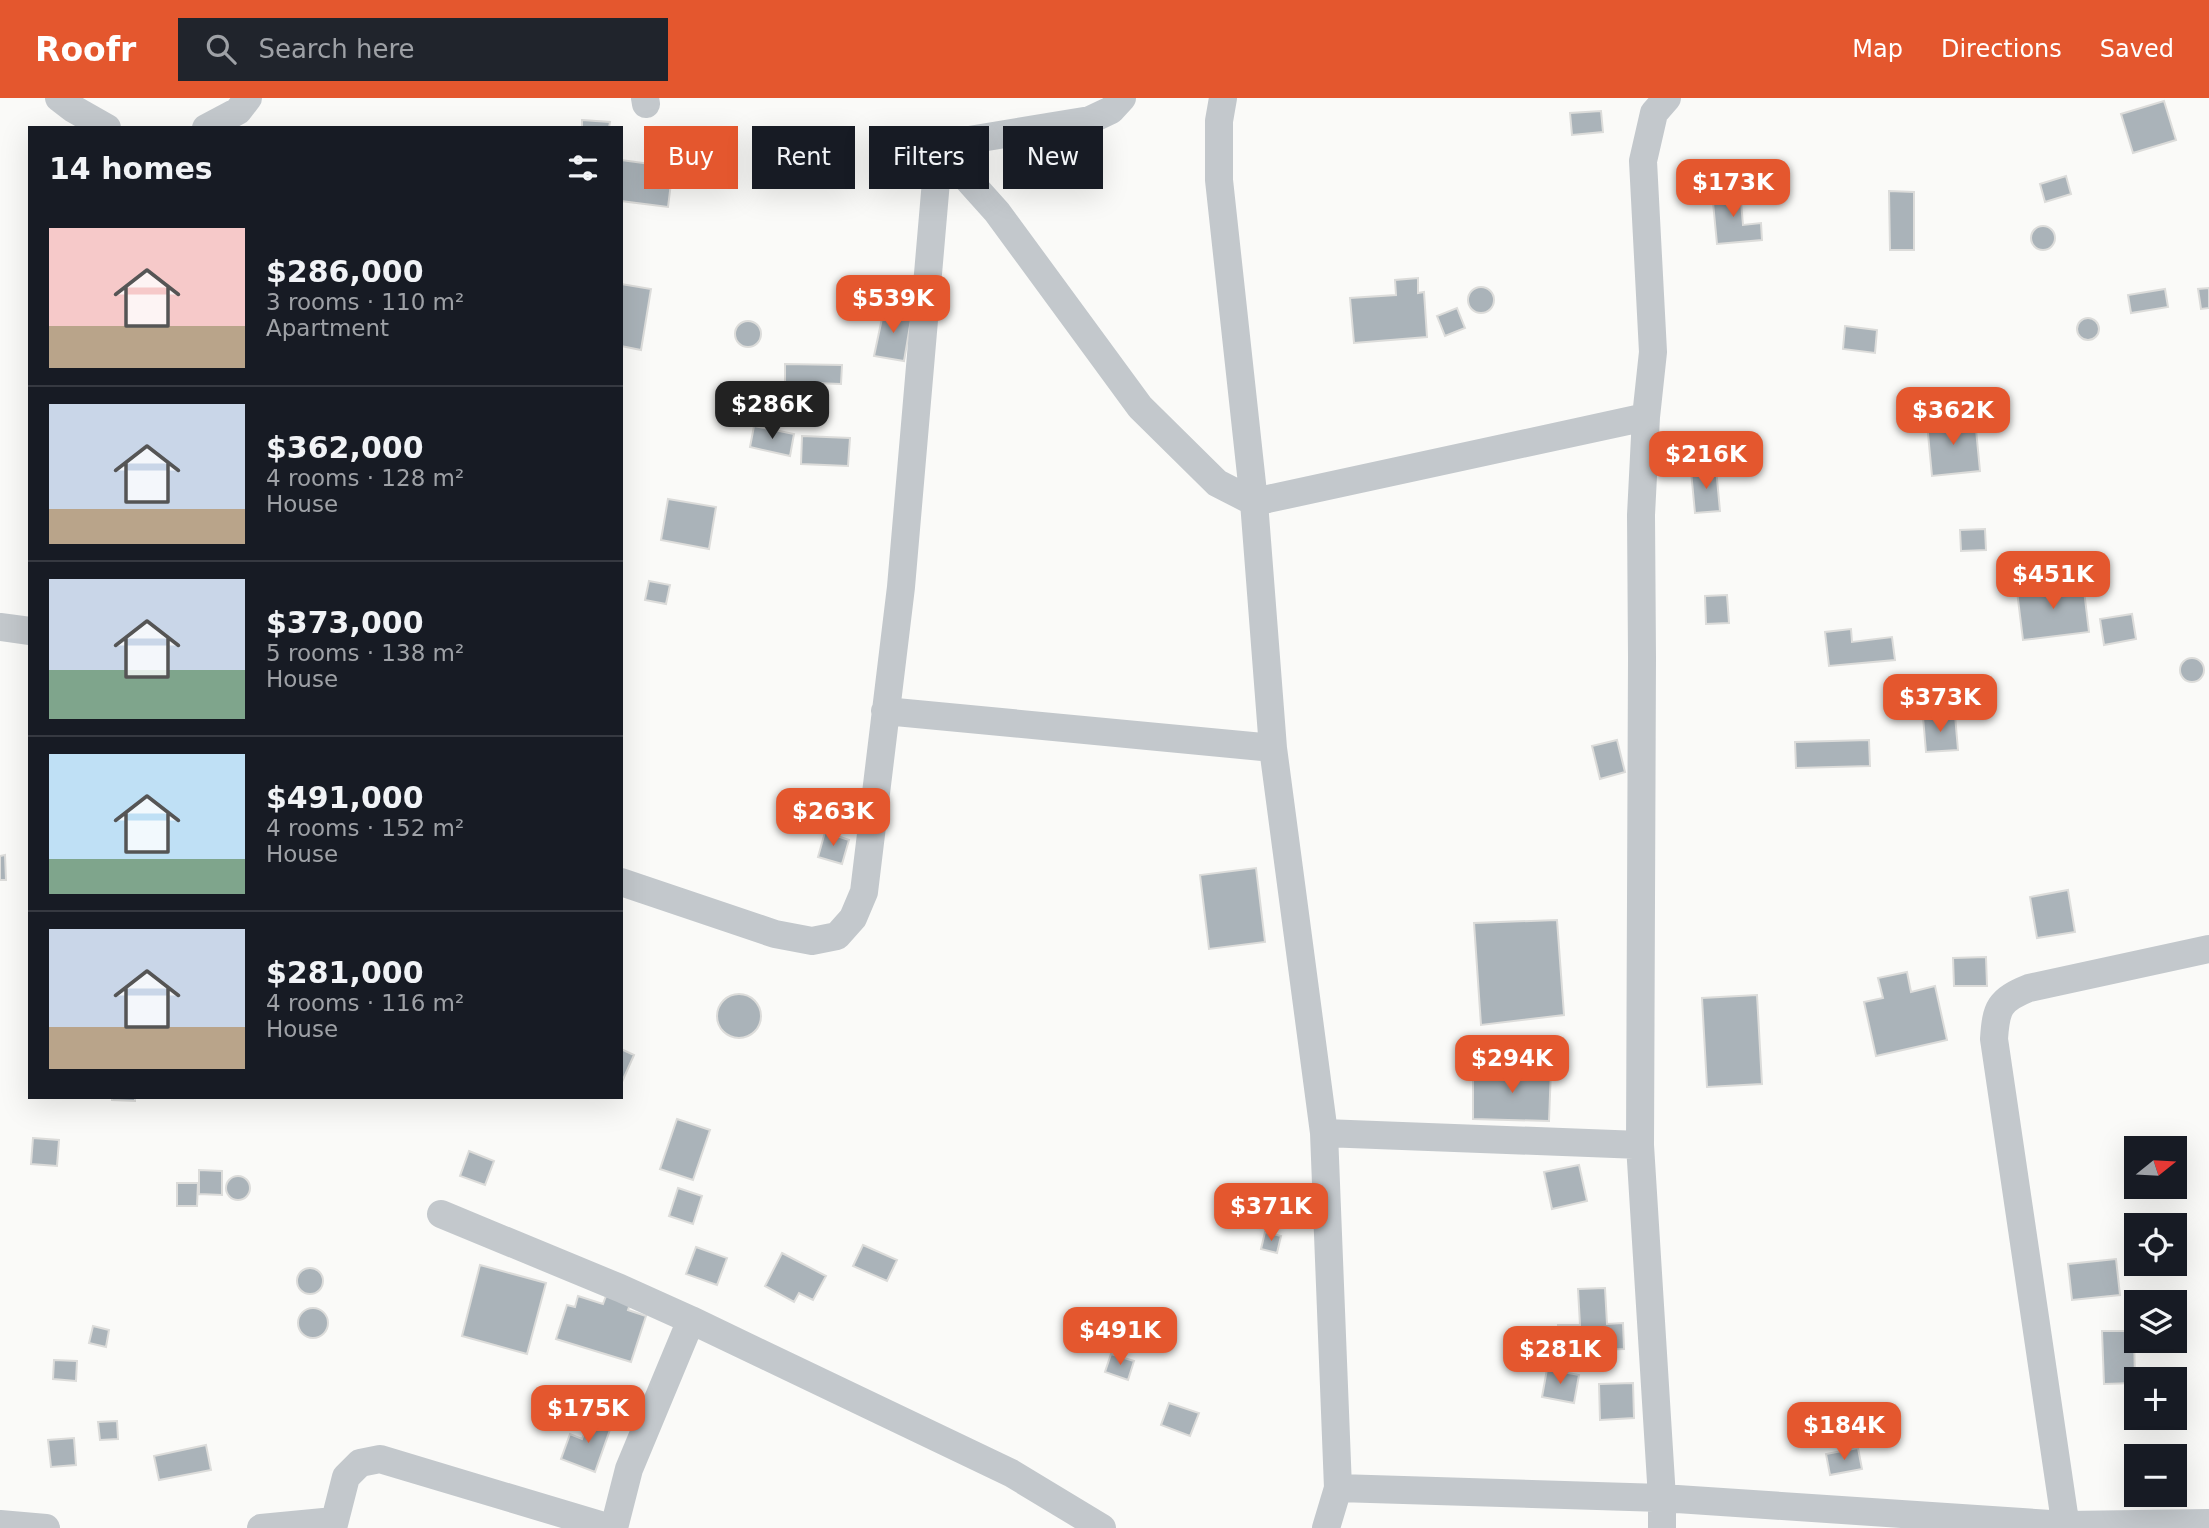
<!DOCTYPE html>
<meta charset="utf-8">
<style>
:root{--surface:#171b24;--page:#20242c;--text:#f1f3f6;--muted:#9ea1a6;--line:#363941;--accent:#e4572e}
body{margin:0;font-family:"DejaVu Sans",sans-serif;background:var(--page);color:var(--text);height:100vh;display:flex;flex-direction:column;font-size:26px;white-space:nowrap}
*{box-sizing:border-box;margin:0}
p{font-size:23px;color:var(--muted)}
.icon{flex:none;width:38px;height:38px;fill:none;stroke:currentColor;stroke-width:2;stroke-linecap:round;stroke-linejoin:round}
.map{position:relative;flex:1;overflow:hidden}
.side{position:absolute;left:28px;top:28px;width:595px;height:973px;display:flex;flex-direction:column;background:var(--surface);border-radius:0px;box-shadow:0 7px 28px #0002}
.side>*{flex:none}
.guide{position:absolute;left:644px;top:28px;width:665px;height:63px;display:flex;gap:14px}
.needle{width:46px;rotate:72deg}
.fabs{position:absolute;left:2124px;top:1038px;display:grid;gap:14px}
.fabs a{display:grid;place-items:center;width:63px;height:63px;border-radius:0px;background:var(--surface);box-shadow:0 7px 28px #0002;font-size:35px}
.price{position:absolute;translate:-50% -60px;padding:0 16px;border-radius:14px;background:var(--accent);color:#fff;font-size:23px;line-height:46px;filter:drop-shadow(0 2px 4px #0008)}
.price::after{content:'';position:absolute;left:50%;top:42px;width:21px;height:16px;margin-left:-10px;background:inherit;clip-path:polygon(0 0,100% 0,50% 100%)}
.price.on{background:#222;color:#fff}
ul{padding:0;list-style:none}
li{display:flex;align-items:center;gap:21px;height:175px;padding:0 21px}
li+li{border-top:2px solid var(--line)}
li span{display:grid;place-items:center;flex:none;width:196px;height:140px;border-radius:0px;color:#555}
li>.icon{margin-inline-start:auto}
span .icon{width:84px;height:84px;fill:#fffc;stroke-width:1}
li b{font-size:30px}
h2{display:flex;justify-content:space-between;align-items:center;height:84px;padding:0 21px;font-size:30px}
.tag{padding:0 24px;border-radius:0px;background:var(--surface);box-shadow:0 7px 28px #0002;font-size:24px;line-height:63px}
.tag.on{background:var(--accent);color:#fff}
header{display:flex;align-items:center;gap:42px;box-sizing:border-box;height:98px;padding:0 35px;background:var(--accent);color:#fff}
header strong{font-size:33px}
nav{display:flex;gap:38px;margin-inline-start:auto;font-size:24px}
.search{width:490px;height:63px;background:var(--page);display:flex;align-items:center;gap:18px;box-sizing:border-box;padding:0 24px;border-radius:0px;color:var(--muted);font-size:26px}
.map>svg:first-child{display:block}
.building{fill:#aab3b9;stroke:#dcdcda;stroke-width:2}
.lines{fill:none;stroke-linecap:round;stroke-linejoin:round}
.street{stroke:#c3c8cc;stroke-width:28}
</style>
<header>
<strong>Roofr</strong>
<div class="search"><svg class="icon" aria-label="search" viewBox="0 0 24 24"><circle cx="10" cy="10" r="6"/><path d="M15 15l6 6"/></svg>Search here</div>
<nav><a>Map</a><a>Directions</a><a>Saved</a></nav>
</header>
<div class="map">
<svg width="2209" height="1430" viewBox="0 0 2209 1430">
<rect width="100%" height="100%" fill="#fafaf8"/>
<path class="building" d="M2164 3 2176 42 2133 55 2121 16Z
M1601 13 1603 34 1572 37 1570 15Z
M582 22 610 24 609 30H582Z
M647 32 673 35 671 54 645 51Z
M621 62 673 69 668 109 621 103Z
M2066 78 2071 96 2045 104 2040 86Z
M1740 92 1743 127 1761 125 1762 142 1717 146 1712 94Z
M1889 93 1914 94V152H1890Z
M2031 140a12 12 0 1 1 24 0a12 12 0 1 1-24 0Z
M1418 180V195L1424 194 1427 239 1354 245 1350 200 1396 197 1395 182Z
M621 186 651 191 641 252 621 248Z
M1468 202a13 13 0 1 1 26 0a13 13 0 1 1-26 0Z
M2209 190V210L2201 211 2198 191Z
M2165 191 2168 209 2131 215 2128 197Z
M1457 210 1465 230 1445 238 1437 218Z
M884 211 912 216 904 263 874 258Z
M2077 231a11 11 0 1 1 22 0a11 11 0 1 1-22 0Z
M735 236a13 13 0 1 1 26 0a13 13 0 1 1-26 0Z
M1845 228 1877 232 1875 255 1843 251Z
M785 266 842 267 841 286 785 284Z
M1975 321 1980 373 1932 378 1927 325Z
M754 328 794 336 790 358 750 349Z
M802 338 850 340 848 368 801 366Z
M1716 370 1720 413 1695 415 1691 373Z
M668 401 716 409 709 451 661 442Z
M1985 431 1986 452 1961 453 1960 432Z
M649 483 670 487 666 506 645 502Z
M2083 484 2089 534 2023 542 2017 493Z
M1727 497 1729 525 1706 526 1705 498Z
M2132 516 2136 541 2104 547 2100 521Z
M1851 531 1852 544 1892 539 1895 562 1829 568 1825 534Z
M2180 572a12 12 0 1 1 24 0a12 12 0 1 1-24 0Z
M1955 617 1958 652 1926 654 1923 619Z
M1617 642 1625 674 1600 681 1592 648Z
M1869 642 1870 668 1796 670 1795 644Z
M825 734 849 742 842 766 818 759Z
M5 757 6 782H0V758Z
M1256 770 1265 844 1209 851 1200 777Z
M2068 792 2075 834 2037 840 2030 799Z
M1557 822 1564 917 1481 927 1474 825Z
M1986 859 1987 888H1954L1953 860Z
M1907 874 1911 894 1935 888 1947 942 1876 958 1864 904 1883 900 1878 880Z
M717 918a22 22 0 1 1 44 0a22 22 0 1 1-44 0Z
M1757 897 1762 986 1707 989 1702 900Z
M621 951 634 957 621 986Z
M1551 971 1549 1023 1473 1021V973Z
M112 999H135V1003L112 1002Z
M677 1021 710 1032 693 1082 660 1071Z
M33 1040 59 1042 57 1068 31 1066Z
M469 1053 494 1063 485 1087 460 1078Z
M1579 1067 1587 1103 1552 1111 1544 1074Z
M199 1072 222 1073V1097L199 1096Z
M226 1090a12 12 0 1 1 24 0a12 12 0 1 1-24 0Z
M177 1085H198L197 1108H177Z
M678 1090 702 1098 693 1126 669 1118Z
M1265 1134 1281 1138 1277 1155 1261 1151Z
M863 1147 897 1162 887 1183 853 1168Z
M696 1149 727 1160 717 1187 686 1176Z
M782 1155 826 1178 813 1202 799 1195 794 1204 765 1188Z
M2116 1161 2120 1197 2072 1202 2068 1166Z
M480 1167 546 1185 527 1256 462 1238Z
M297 1183a13 13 0 1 1 26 0a13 13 0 1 1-26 0Z
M1605 1190 1607 1226 1623 1225 1624 1251 1558 1253V1227H1580L1578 1191Z
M578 1198 603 1206 606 1198 630 1206 628 1212 646 1218 631 1264 556 1241 567 1207 575 1209Z
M298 1225a15 15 0 1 1 30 0a15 15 0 1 1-30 0Z
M93 1228 109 1232 106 1249 89 1245Z
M2102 1233H2134L2135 1285 2104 1286Z
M1111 1256 1134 1263 1128 1282 1105 1274Z
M54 1262 77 1263 76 1283 53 1281Z
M1547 1271 1579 1277 1574 1305 1542 1299Z
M1633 1285 1634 1320 1600 1322 1599 1286Z
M1169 1305 1199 1315 1190 1338 1161 1327Z
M591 1318 612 1326 595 1374 561 1361 570 1336 582 1341Z
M117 1323 118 1341 100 1342 98 1324Z
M74 1340 76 1367 51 1369 48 1342Z
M206 1347 211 1372 159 1382 154 1358Z
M1858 1350 1862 1371 1830 1377 1826 1356Z"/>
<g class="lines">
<path class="street" d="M59 0 72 10 107 30
M645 0 646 6
M1223 0 1219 23V82L1254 404 1273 650 1324 1035 1338 1390 1326 1430
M206 30 238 13 248 0
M945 56 997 114 1140 309 1217 385 1254 404 1646 319
M0 529 30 533
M885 613 1273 650
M621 784 775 836 812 843 837 838 853 820 864 794 901 489 936 83 945 56 963 43 1090 22 1111 12 1122 0
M1324 1035 1640 1047
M441 1116 620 1190 691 1222 1011 1375 1102 1430
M1338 1390 1662 1400 2066 1427 2209 1425
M0 1426 46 1430
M261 1430 334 1423
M333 1430 346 1379 360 1365 380 1361 610 1430
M614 1430 629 1371 691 1222
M1662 1430V1400L1640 1047 1642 560 1641 417 1646 319 1653 254 1643 63 1654 15 1667 0
M2066 1430 1994 941C1996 910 1999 902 2029 890L2209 851"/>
</g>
</svg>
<div class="fabs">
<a><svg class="needle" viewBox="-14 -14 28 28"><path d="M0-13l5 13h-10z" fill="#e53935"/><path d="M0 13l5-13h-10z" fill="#9ea1a6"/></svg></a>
<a><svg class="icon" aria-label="locate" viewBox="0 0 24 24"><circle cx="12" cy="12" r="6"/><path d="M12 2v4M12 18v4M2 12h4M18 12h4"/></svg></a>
<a><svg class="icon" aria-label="layers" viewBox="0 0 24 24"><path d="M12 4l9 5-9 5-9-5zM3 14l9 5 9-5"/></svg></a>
<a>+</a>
<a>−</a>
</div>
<b class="price" style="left:1733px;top:121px">$173K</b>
<b class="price" style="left:893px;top:237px">$539K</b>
<b class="price on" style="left:772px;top:343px">$286K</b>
<b class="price" style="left:1953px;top:349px">$362K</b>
<b class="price" style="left:1706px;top:393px">$216K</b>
<b class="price" style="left:2053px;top:513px">$451K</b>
<b class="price" style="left:1940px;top:636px">$373K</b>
<b class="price" style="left:833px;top:750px">$263K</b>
<b class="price" style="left:1512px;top:997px">$294K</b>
<b class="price" style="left:1271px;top:1145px">$371K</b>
<b class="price" style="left:1120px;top:1269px">$491K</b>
<b class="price" style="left:1560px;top:1288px">$281K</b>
<b class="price" style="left:588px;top:1347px">$175K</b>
<b class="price" style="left:1844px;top:1364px">$184K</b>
<div class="guide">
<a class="tag on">Buy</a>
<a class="tag">Rent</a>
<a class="tag">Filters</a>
<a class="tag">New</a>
</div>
<section class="side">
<h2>14 homes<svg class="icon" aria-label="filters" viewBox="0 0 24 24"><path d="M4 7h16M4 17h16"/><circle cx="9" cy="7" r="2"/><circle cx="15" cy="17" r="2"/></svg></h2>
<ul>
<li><span style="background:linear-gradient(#f6c9c9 70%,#b9a48a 0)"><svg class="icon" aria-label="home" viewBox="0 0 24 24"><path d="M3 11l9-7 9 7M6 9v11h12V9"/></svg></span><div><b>$286,000</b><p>3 rooms · 110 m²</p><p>Apartment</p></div></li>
<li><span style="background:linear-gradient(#c9d6e8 75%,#b9a48a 0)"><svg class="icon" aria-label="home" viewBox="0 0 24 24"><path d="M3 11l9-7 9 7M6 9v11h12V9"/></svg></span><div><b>$362,000</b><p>4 rooms · 128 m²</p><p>House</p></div></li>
<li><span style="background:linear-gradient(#c9d6e8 65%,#7fa58c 0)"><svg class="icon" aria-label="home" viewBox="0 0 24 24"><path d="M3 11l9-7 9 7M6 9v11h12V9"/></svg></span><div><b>$373,000</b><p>5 rooms · 138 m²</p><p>House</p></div></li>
<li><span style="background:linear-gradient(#bfe0f5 75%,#7fa58c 0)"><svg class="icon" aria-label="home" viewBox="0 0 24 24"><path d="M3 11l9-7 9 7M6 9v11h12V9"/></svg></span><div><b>$491,000</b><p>4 rooms · 152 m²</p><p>House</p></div></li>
<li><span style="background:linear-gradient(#c9d6e8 70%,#b9a48a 0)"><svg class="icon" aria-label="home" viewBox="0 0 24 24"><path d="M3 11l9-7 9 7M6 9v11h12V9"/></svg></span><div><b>$281,000</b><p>4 rooms · 116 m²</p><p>House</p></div></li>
</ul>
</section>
</div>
